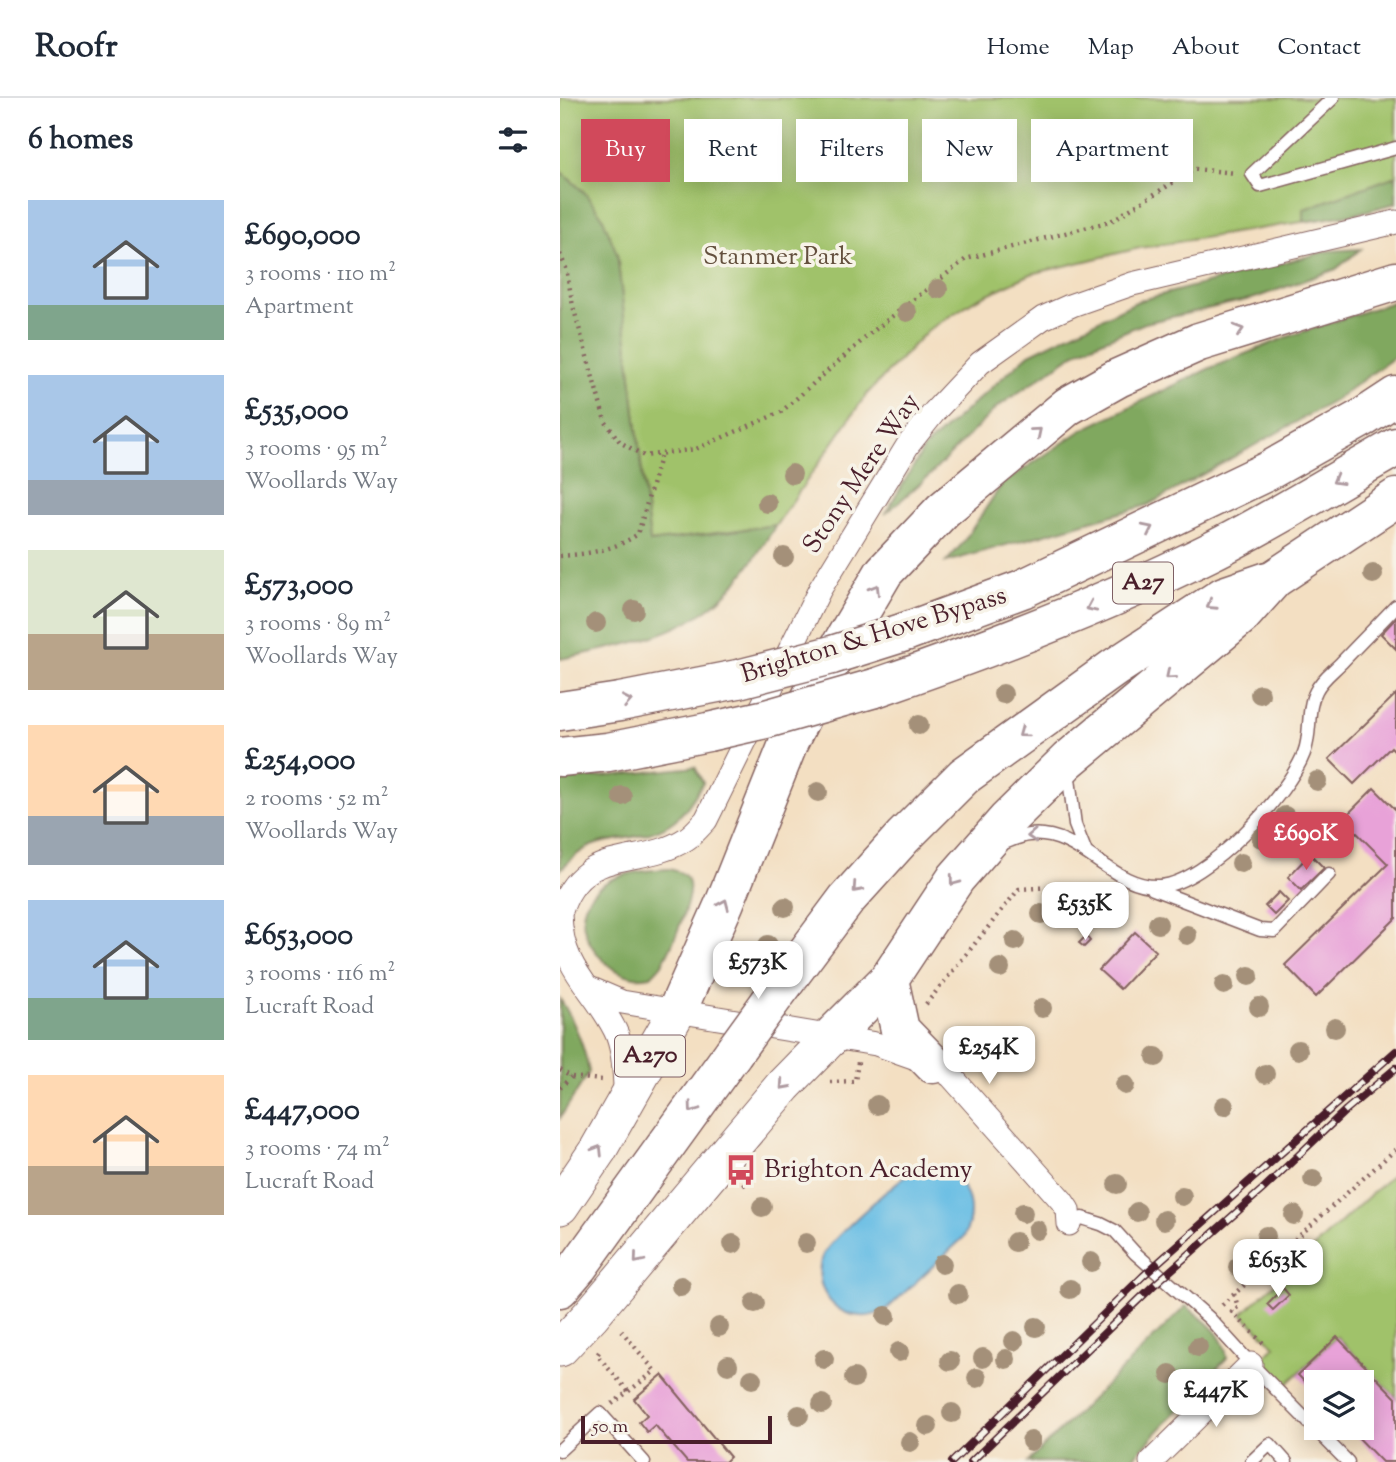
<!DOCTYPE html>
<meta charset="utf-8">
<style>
:root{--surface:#fff;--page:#f6f6f7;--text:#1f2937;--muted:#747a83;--line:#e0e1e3;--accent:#d1495b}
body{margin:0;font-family:"Sorts Mill Goudy",serif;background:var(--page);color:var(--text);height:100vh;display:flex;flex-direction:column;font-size:26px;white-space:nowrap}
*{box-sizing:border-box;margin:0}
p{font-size:23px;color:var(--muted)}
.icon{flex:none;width:38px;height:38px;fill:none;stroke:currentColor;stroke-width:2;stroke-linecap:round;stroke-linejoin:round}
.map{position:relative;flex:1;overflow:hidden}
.panel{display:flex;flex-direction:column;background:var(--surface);width:560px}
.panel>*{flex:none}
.hud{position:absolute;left:21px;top:21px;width:665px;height:63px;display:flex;gap:14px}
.fabs{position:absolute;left:744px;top:1272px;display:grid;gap:14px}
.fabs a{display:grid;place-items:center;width:70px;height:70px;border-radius:0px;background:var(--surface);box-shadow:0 4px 18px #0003;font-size:35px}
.scale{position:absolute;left:21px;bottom:18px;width:191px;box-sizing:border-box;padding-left:7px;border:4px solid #4a1f2b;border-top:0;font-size:19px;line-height:24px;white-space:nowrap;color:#4a1f2b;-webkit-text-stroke:5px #f7f3e8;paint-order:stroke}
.price{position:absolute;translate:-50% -60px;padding:0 16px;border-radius:14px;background:#fff;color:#222;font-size:23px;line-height:46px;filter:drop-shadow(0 2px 4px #0008)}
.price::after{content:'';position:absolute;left:50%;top:42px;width:21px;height:16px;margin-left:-10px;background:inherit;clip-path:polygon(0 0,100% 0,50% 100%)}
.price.on{background:var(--accent);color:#fff}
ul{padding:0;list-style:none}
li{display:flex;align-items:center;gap:21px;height:175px;padding:0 28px}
li span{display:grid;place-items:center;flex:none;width:196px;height:140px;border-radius:0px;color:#555}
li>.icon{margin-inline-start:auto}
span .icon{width:84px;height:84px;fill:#fffc;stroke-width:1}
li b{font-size:30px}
h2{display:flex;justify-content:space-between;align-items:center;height:84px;padding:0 28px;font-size:30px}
.chip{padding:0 24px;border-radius:0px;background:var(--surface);box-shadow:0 4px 18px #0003;font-size:24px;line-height:63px}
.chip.on{background:var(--accent);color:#fff}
header{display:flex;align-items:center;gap:42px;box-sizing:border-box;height:98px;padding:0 35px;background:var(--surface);border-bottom:2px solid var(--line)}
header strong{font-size:33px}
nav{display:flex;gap:38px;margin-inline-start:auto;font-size:24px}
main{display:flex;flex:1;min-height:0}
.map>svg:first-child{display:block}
.green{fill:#a0c26b;stroke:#75704b;stroke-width:2}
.forest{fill:#80a85f;stroke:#656445;stroke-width:2}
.water{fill:#68bde4;stroke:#596e88;stroke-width:2}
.building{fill:#e8a2d8}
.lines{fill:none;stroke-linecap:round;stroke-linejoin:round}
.lane-casing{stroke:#856260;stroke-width:15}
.street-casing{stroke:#856260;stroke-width:25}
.primary-casing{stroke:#856260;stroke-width:39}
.highway-casing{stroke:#856260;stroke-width:41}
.path{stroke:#856260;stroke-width:4.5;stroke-dasharray:2 5;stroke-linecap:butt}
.lane{stroke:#fff;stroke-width:12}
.street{stroke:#fff;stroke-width:23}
.primary{stroke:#fff;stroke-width:37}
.highway{stroke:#fff;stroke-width:38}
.rail-casing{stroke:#4a1f2b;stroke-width:8}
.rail{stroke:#f7f3e8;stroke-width:5;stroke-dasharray:16;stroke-linecap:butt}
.highway-bridge-casing{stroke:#856260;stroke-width:41;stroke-linecap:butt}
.highway-bridge{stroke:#fff;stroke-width:38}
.tree{fill:#a49079}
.oneway{stroke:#ae9aa0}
.labels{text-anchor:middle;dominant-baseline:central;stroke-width:7;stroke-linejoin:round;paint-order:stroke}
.shield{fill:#f7f3e8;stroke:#7e5f64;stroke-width:2}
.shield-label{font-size:24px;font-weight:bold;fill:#4a1f2b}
.park-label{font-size:26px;fill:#64503e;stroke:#f7f3e8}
.street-label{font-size:26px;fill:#4a1f2b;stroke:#f7f3e8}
.poi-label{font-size:26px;fill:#4a1f2b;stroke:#f7f3e8;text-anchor:start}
</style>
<header>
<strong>Roofr</strong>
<nav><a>Home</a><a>Map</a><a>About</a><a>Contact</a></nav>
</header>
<main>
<section class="panel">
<h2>6 homes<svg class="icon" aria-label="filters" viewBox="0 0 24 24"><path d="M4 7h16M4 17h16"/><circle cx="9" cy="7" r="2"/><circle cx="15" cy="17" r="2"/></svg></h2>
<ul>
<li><span style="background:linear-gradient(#a9c7e8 75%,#7fa58c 0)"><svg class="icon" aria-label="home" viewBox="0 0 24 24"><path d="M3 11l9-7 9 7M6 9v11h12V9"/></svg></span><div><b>£690,000</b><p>3 rooms · 110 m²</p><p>Apartment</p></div></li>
<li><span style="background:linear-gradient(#a9c7e8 75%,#9aa5b1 0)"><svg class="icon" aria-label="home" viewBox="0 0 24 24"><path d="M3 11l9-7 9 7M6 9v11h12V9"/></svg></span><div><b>£535,000</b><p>3 rooms · 95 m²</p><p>Woollards Way</p></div></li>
<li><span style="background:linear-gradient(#dfe7d0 60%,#b9a48a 0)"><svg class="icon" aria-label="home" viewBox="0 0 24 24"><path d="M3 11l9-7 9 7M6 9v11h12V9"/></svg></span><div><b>£573,000</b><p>3 rooms · 89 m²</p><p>Woollards Way</p></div></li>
<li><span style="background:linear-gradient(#ffd9b3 65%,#9aa5b1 0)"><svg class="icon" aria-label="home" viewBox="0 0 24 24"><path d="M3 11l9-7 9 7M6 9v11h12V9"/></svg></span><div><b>£254,000</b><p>2 rooms · 52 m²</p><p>Woollards Way</p></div></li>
<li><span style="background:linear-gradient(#a9c7e8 70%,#7fa58c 0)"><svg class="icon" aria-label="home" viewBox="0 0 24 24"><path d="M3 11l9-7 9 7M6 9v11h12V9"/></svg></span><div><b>£653,000</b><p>3 rooms · 116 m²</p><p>Lucraft Road</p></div></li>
<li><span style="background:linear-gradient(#ffd9b3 65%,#b9a48a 0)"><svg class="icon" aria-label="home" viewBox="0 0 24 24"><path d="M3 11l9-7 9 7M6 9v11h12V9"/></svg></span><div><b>£447,000</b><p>3 rooms · 74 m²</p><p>Lucraft Road</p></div></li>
</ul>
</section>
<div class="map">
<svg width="836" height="1364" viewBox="0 0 836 1364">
<rect width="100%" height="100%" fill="#f7f3e8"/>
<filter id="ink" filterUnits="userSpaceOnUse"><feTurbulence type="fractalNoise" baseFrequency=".0143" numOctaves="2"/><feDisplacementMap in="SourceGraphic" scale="14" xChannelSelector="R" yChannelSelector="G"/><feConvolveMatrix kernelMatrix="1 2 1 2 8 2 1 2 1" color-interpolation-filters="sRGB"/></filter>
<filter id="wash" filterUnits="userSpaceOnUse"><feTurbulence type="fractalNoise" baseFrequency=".00686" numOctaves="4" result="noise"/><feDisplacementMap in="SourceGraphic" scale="28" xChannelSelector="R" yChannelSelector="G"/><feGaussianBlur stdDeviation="1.57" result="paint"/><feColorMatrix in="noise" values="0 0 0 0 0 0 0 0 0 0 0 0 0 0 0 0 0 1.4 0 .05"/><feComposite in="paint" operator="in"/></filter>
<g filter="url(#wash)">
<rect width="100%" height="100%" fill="#f3dfc2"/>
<path class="green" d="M0 0H836V105L798 115 580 150 471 176 415 202 367 233 306 297 216 427 90 444 57 156 24 94 0 73Z
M836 1073V1300L777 1239 725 1288 700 1263 715 1248 682 1216Z"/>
<path class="forest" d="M0 73 24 94 42 118 57 156 90 444 216 427C198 455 179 487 152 508 109 541 52 550 0 561Z
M836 78V105L798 115 744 124V111Z
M801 151 776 171 695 200 585 225 520 252 436 310 370 377 325 416 365 349 469 256 578 203 768 153Z
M836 203V258L772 304 588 407 386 464 402 446 442 386 522 332 648 271 727 239Z
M135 669 143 685C133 701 124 717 108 727 86 740 64 739 40 745 23 749 11 761 0 772V683Z
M109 771C116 773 124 774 128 782 135 797 111 851 102 866 99 870 95 874 91 878 86 879 80 880 74 879 41 873 6 826 32 796 50 775 84 772 109 771Z
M0 901C15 924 24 947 29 974L0 1020Z
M626 1208C644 1222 665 1236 667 1260L569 1364H468Z"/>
<path class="water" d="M359 1072C401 1069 421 1102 404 1139L327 1211C319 1215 311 1219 302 1218 271 1218 251 1185 263 1157 270 1142 325 1094 340 1082 345 1077 352 1075 359 1072Z"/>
<g id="blocks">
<path class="building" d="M836 520V551L821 536Z
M836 596V654L831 649 794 686 769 661Z
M814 690 836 712V820L756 899 725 867 828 766 783 721Z
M750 756 764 770 741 792 728 779Z
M719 794 728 803 714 817 705 808Z
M575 834 596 853 560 891 539 872Z
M526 838 530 843 524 849 519 845Z
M723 1190 729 1197 713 1212 707 1206Z
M777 1239 836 1300V1364H822L789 1330H802V1284H756V1296L738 1277Z
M102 1277 170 1359 165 1364H127L95 1327 87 1334 79 1324 87 1317 74 1301Z"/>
</g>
</g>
<g filter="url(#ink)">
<use href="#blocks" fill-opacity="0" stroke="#856260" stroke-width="2"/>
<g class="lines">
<defs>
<path id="lane" d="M773 0 692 76 700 88 836 50
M508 673 515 727 525 752
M444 745C452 742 460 738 469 737 521 731 551 791 600 788 647 785 728 697 744 655 752 636 746 611 756 593 761 582 772 574 781 565 799 546 818 527 836 508
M593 791 700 832 714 833 769 776
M509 1126 522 1120 541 1126 555 1133 575 1155 649 1220 691 1266 788 1364
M0 1352 40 1315 84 1364
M691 1364 710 1346 726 1364"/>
<path id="street" d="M0 816C21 745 80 771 126 741 134 736 140 728 146 722L260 491 348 347 375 313 420 265 483 220 512 207 572 186 836 124
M0 817C2 873 32 887 55 932 65 952 64 980 66 1002
M27 889 62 904 316 946 373 966 391 978 502 1103 508 1112 509 1126
M591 1364 691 1266"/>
<path id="primary" d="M0 1108 38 1052 117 913
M0 1250 31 1217 224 987 272 938"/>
<path id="highway" d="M345 534 462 491 708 373 804 319 836 298
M315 590C429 551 542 508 650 454 714 422 774 384 836 349
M0 613 60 604 178 581
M0 659 48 654 148 634
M329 881 340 932 373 966
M210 904 287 801 343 739 404 678 554 570 664 498 708 483
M117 913 165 804 229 644 255 591 324 474 383 412 508 308 558 280 639 244 836 183
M272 938 329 881 396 780 447 722 508 662 681 518 714 481 836 400
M0 1190 18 1169 173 955"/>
</defs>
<use href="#lane" class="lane-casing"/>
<use href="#street" class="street-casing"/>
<use href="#primary" class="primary-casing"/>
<use href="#highway" class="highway-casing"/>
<path class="path" d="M0 156 6 170 13 208 45 323 60 344 84 358 136 351 221 314 312 234 406 161 551 123 635 71 676 75
M0 458C28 456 55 452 78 436L101 356
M366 906 459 791 511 788 546 800
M0 972 11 979 42 982
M270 984 295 983 298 964
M0 990 11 979
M183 1088 195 1072
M674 1196 678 1209 672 1214 704 1246
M662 1207 836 1051
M39 1254 37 1257 68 1293
M52 1306 95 1273 59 1230"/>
<use href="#lane" class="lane"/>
<use href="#street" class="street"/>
<use href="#primary" class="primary"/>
<use href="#highway" class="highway"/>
<defs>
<path id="rail" d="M392 1364 583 1178 836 953
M411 1364 593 1188 703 1091 786 1012 836 970"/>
</defs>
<use href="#rail" class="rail-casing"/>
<use href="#rail" class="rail"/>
<defs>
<path id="highway-bridge" d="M178 581 272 557 345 534
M148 634 206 621 315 590
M173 955 210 904"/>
</defs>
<use href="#highway-bridge" class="highway-bridge-casing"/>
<use href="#highway-bridge" class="highway-bridge"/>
</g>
<g class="tree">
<circle cx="378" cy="191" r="10"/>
<circle cx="347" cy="214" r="10"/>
<circle cx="232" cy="376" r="10"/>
<circle cx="207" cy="405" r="10"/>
<circle cx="224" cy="459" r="10"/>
<circle cx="813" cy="476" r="10"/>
<circle cx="74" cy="512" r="10"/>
<circle cx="36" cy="525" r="10"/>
<circle cx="443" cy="596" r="10"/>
<circle cx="700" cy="596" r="10"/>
<circle cx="359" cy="627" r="10"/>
<circle cx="757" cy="683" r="10"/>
<circle cx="258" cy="694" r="10"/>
<circle cx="62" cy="698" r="10"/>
<circle cx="725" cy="718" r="10"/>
<circle cx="701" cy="740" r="10"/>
<circle cx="681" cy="765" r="10"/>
<circle cx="225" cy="809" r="10"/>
<circle cx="481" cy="816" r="10"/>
<circle cx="598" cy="826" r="10"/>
<circle cx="627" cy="837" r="10"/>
<circle cx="455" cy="843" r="10"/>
<circle cx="208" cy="847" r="10"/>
<circle cx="440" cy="870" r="10"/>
<circle cx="198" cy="873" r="10"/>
<circle cx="689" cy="878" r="10"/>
<circle cx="664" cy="887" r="10"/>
<circle cx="699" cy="909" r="10"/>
<circle cx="482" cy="910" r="10"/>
<circle cx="775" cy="930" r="10"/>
<circle cx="738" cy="952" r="10"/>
<circle cx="596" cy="959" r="10"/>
<circle cx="705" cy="976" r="10"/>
<circle cx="565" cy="987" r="10"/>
<circle cx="317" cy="1007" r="10"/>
<circle cx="664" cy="1008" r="10"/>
<circle cx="753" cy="1081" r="10"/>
<circle cx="557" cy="1086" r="10"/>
<circle cx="622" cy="1098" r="10"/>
<circle cx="202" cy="1109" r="10"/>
<circle cx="577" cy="1114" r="10"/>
<circle cx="463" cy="1115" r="10"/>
<circle cx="734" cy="1117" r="10"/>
<circle cx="604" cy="1122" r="10"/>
<circle cx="477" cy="1132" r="10"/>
<circle cx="706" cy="1138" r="10"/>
<circle cx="455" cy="1144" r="10"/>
<circle cx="246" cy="1145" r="10"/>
<circle cx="173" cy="1146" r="10"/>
<circle cx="531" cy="1164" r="10"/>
<circle cx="382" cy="1166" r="10"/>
<circle cx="678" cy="1169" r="10"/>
<circle cx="121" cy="1188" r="10"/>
<circle cx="510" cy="1191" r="10"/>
<circle cx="398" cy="1196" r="10"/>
<circle cx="195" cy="1205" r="10"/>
<circle cx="326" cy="1218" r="10"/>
<circle cx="159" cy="1229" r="10"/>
<circle cx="476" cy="1229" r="10"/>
<circle cx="454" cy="1243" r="10"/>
<circle cx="638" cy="1249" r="10"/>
<circle cx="339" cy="1254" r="10"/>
<circle cx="423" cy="1260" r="10"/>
<circle cx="264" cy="1261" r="10"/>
<circle cx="446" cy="1261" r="10"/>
<circle cx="390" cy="1263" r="10"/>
<circle cx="168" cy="1267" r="10"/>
<circle cx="610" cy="1276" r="10"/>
<circle cx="294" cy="1280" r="10"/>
<circle cx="417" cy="1280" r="10"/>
<circle cx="192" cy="1281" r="10"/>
<circle cx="262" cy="1306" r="10"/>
<circle cx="392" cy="1315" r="10"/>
<circle cx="239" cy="1317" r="10"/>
<circle cx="368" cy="1328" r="10"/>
<circle cx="471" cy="1343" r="10"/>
<circle cx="350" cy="1344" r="10"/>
</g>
<defs><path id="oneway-chevron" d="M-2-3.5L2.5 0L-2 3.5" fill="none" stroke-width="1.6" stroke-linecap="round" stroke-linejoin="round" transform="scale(1.75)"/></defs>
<g class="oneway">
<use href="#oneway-chevron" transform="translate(679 232) rotate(-17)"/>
<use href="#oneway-chevron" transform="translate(477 334) rotate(-40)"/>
<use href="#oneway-chevron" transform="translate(777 382) rotate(150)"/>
<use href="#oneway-chevron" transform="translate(588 431) rotate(-26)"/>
<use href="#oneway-chevron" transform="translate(315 491) rotate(-59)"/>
<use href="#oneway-chevron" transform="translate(651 507) rotate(147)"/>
<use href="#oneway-chevron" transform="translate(531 509) rotate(156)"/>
<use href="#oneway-chevron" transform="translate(610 577) rotate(140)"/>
<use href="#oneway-chevron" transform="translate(67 603) rotate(-11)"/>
<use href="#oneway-chevron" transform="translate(463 635) rotate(144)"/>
<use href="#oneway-chevron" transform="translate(472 738) rotate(177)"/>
<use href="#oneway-chevron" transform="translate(394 783) rotate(127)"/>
<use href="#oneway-chevron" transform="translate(297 790) rotate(132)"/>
<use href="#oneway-chevron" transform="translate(164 806) rotate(-67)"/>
<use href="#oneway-chevron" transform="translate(224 987) rotate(132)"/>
<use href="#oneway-chevron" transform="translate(133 1010) rotate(126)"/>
<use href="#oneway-chevron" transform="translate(38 1052) rotate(-58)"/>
<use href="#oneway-chevron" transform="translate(78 1161) rotate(130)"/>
</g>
</g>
<defs>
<symbol id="bus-bare" viewBox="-9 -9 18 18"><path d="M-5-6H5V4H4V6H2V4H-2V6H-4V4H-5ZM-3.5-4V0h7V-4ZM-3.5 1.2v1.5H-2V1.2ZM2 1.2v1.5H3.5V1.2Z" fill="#d1495b" stroke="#f7f3e8" stroke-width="2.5" paint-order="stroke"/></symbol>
</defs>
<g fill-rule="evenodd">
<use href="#bus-bare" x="159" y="1050" width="44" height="44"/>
</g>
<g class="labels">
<g class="shield">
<rect x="553" y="464.5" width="60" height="41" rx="5"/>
<rect x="55" y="937.5" width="70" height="41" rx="5"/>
</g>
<g class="shield-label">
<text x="583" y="485">A27</text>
<text x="90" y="958">A270</text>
</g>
<g class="park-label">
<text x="218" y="159">Stanmer Park</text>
</g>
<g class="street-label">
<text transform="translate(302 376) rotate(-56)">Stony Mere Way</text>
<text transform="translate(314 538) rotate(-17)">Brighton &amp; Hove Bypass</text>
</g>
<g class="poi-label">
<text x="204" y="1072">Brighton Academy</text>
</g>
</g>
</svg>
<div class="fabs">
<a><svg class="icon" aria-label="layers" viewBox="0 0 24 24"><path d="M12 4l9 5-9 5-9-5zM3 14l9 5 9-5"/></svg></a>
</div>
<div class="scale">50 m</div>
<b class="price on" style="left:746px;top:774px">£690K</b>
<b class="price" style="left:525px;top:844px">£535K</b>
<b class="price" style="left:198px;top:903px">£573K</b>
<b class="price" style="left:429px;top:988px">£254K</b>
<b class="price" style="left:718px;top:1201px">£653K</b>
<b class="price" style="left:656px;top:1331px">£447K</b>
<div class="hud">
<a class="chip on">Buy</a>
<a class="chip">Rent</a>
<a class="chip">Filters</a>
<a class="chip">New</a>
<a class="chip">Apartment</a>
</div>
</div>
</main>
